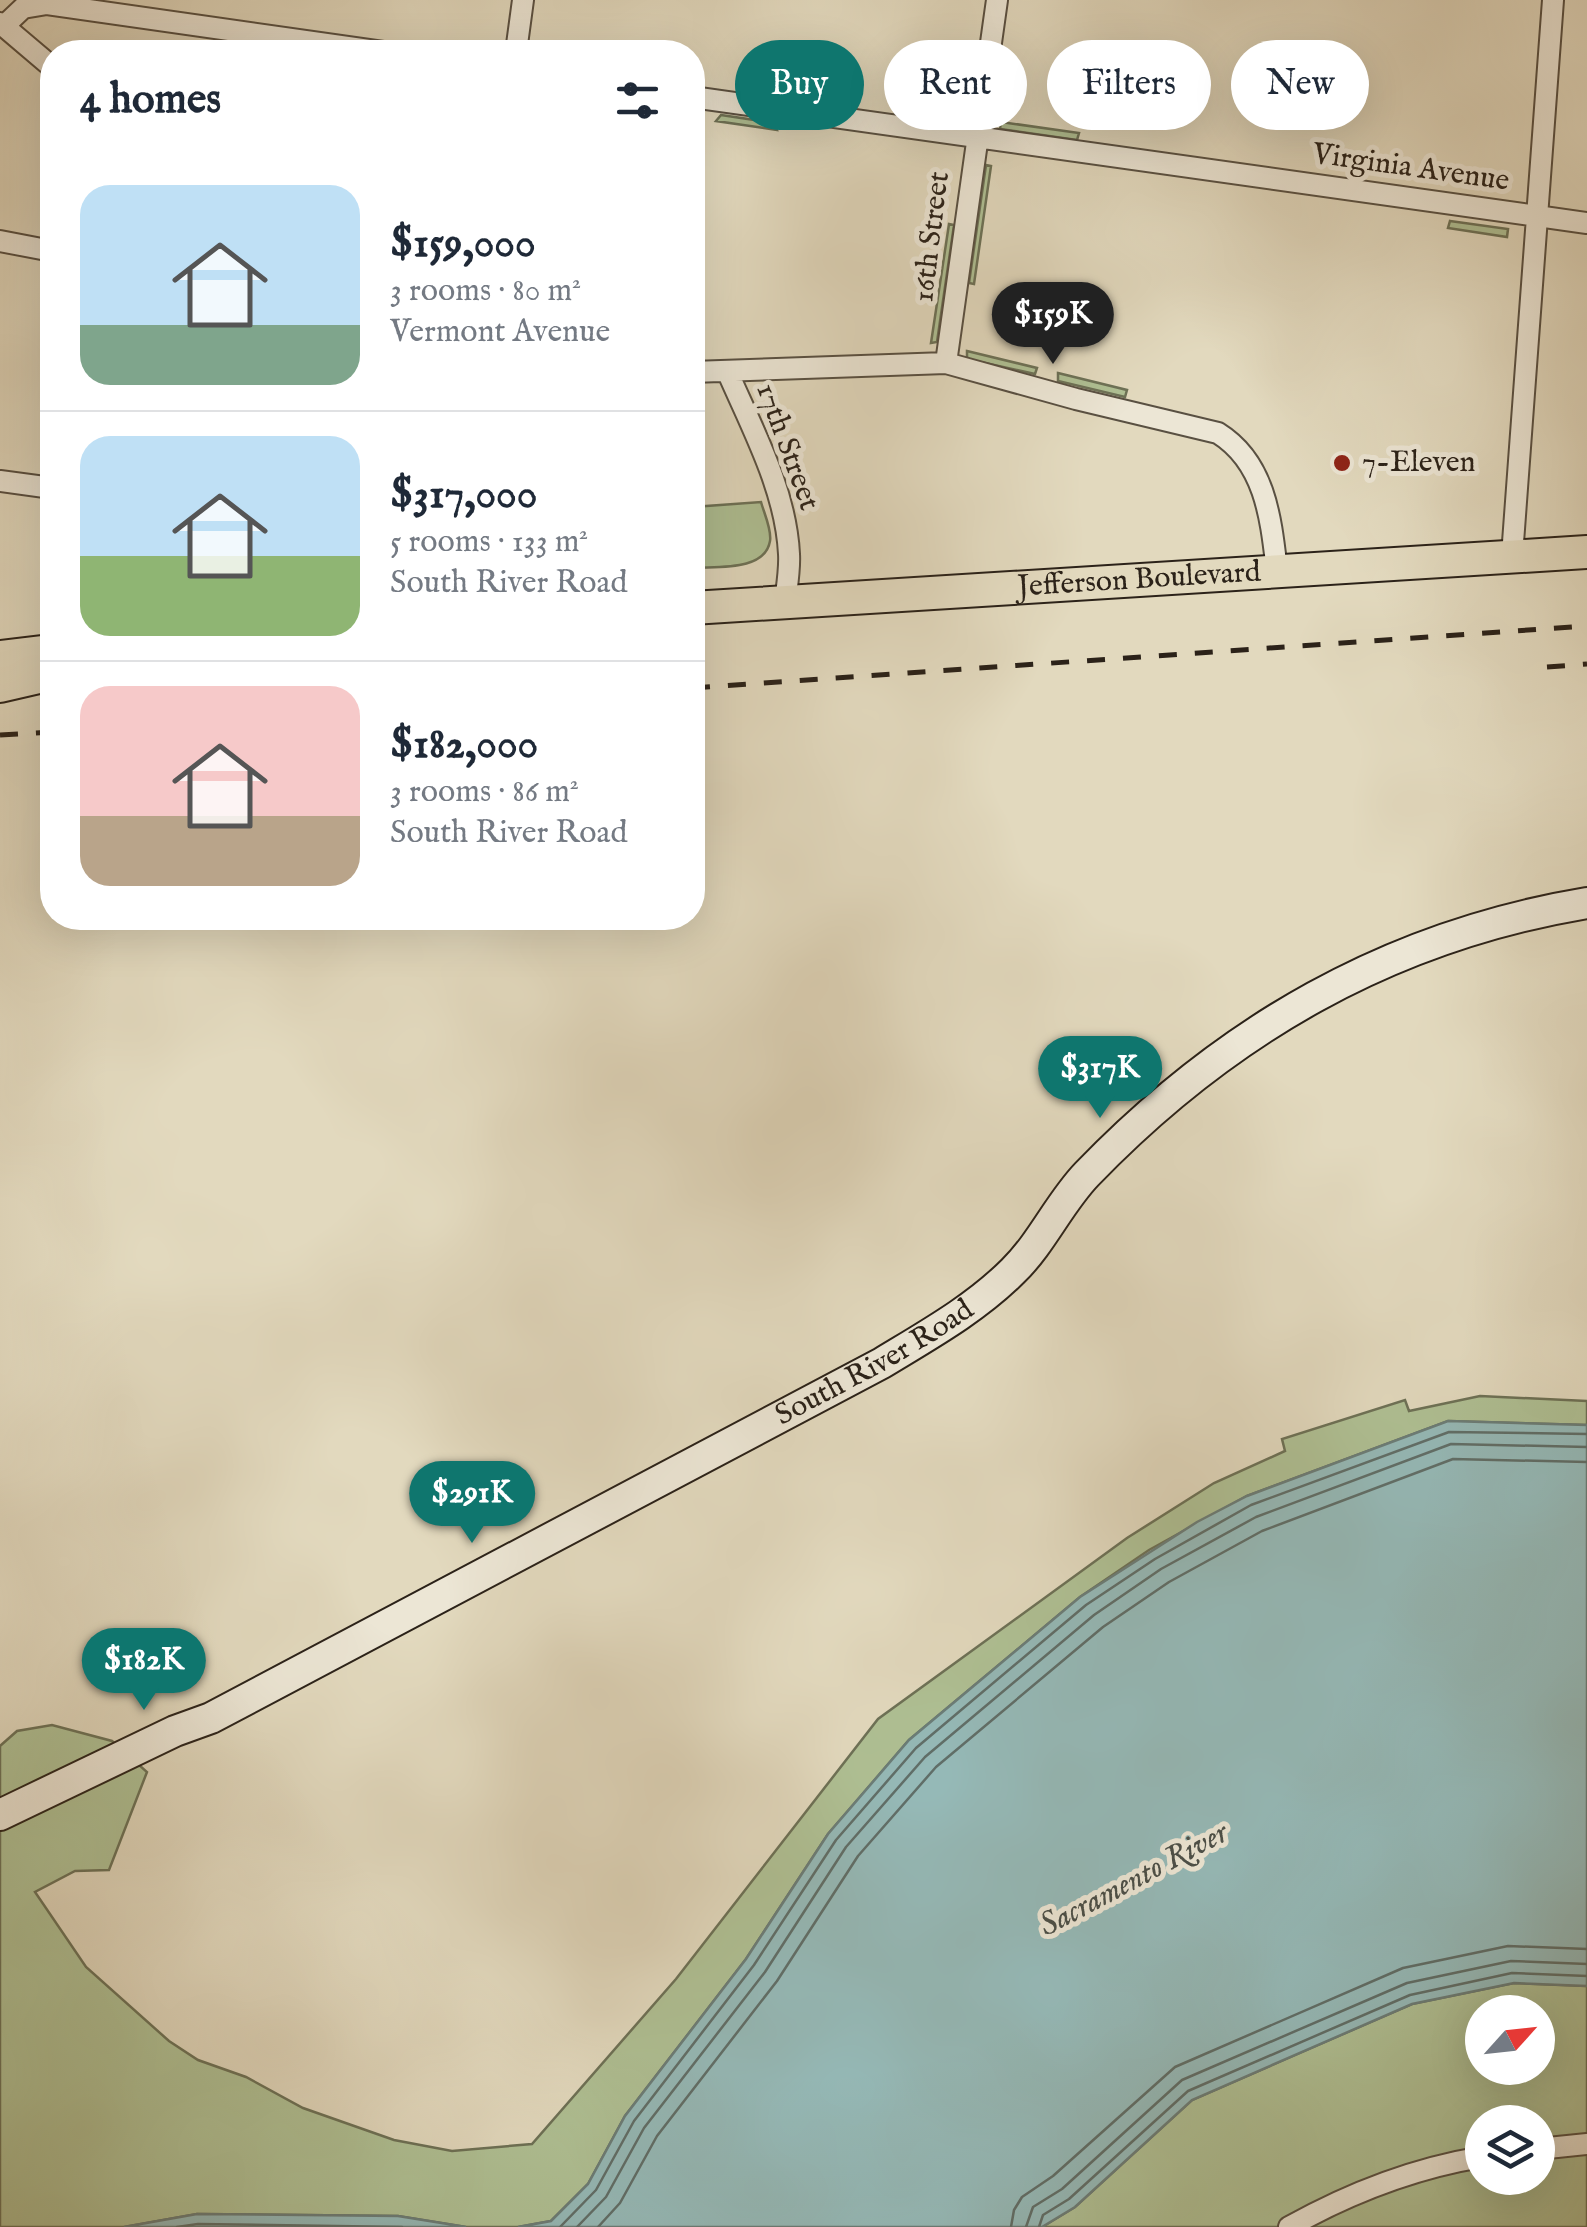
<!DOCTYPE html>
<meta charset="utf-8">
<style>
:root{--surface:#fff;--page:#f2f2f3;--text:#1f2937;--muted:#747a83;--line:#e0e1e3;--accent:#0f766e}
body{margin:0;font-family:"IM FELL English",serif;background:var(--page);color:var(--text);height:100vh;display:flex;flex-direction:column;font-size:38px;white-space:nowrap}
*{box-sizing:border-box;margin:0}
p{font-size:32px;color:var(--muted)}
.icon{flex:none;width:55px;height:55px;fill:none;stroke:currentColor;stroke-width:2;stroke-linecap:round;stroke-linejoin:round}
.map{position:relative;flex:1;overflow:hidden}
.side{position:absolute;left:40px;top:40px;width:665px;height:890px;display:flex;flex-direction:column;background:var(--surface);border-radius:40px;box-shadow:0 10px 40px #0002}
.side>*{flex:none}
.top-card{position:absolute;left:735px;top:40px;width:700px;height:90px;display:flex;gap:20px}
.needle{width:65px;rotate:63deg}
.buttons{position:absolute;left:1465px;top:1995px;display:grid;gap:20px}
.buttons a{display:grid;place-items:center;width:90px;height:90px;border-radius:50%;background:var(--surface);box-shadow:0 10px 40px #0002;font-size:50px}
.price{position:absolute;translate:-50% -85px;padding:0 22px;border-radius:35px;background:var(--accent);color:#fff;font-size:32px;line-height:65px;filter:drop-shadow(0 2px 5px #0008)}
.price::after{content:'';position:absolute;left:50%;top:60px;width:30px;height:22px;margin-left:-15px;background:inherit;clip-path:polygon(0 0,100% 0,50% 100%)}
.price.active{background:#222;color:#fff}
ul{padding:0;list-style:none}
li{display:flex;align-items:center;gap:30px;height:250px;padding:0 40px}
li+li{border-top:2px solid var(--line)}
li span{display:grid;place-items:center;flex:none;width:280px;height:200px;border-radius:30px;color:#555}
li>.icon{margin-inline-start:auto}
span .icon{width:120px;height:120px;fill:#fffc;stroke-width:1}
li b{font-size:42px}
h2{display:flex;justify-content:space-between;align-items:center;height:120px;padding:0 40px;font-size:42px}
.pill{padding:0 35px;border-radius:45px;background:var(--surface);box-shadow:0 10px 40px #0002;font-size:35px;line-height:90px}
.pill.active{background:var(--accent);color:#fff}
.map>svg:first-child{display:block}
.green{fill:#afc094;stroke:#6d7156;stroke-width:2.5;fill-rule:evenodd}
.water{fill:#95b9b7;stroke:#6b7d78;stroke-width:2.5}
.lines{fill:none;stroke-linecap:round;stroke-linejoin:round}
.shore{stroke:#606e68;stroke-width:2.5}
.street-casing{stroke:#595042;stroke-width:24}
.secondary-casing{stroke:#2b2219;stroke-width:34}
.primary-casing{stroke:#2b2219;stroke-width:36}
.street{stroke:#ece6d5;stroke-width:20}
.secondary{stroke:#ece6d5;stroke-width:30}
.primary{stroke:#e2d9be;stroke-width:32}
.rail{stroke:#2b2219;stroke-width:5;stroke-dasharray:18 18;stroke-linecap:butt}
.poi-dot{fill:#8f2418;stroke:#ece6d5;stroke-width:4}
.labels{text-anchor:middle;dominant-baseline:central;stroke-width:10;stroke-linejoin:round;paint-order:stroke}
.street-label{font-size:30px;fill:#2b2219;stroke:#ece6d5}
.poi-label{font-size:30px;fill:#2b2219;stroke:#ece6d5;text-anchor:start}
.water-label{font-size:32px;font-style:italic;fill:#4b4f48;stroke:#ece6d5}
</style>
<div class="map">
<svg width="1587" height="2227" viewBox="0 0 1587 2227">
<rect width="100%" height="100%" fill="#e2d9be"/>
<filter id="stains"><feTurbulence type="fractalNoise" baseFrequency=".002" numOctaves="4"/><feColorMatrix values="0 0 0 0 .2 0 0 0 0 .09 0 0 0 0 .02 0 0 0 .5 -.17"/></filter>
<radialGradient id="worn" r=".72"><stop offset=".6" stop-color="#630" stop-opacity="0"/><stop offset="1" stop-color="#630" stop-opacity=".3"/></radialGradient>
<path class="green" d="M721 115 775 123 777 130 716 121Z
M1001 122 1079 133 1077 140 1000 129Z
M986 165 991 166 974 284 969 283Z
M1450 221 1508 229 1507 237 1448 228Z
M949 224 954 225 937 342 931 343Z
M967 351 1037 368 1035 374 967 359Z
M1058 373 1127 390 1125 397 1058 381Z
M761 502C764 513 772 530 770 541 765 572 715 566 693 568V507Z
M1480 1396 1587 1401V1425L1448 1421 1247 1496 1149 1550 1080 1597 909 1740 828 1834 746 1959 625 2116 588 2184 551 2221 518 2227H466L398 2216 197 2214 124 2227H0V1746L17 1731 52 1725 112 1741 147 1772 109 1870 75 1871 35 1892 86 1967 169 2041 198 2060 246 2077 303 2108 394 2140 452 2151 532 2144 676 1979 878 1719 1127 1538 1214 1483 1285 1451 1282 1439 1405 1400 1409 1411Z
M1514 1983 1587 1986V2227H1042L1075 2207 1192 2100 1412 2004ZM1482 2012H1538V2068H1482ZM1482 2122H1538V2178H1482Z"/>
<path class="water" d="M1448 1421 1587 1425V1986L1514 1983 1412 2004 1192 2100 1075 2207 1042 2227H518L551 2221 588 2184 625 2116 746 1959 828 1834 909 1740 1080 1597 1197 1522 1247 1496Z
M197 2214 398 2216 466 2227H124Z"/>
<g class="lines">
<path class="shore" d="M177 2227 198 2224 402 2227
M560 2227 596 2190 634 2121 754 1965 836 1840 916 1748 1086 1605 1155 1559 1251 1505 1449 1432 1587 1434
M577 2227 606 2197 644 2128 765 1972 846 1847 925 1757 1094 1615 1161 1569 1256 1517 1451 1444 1587 1447
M598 2227 620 2203 657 2136 777 1981 858 1856 936 1767 1103 1627 1169 1582 1262 1531 1453 1459 1587 1462
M1011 2227 1014 2210 1022 2197 1053 2176 1175 2067 1403 1968 1508 1946 1587 1949
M1026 2227 1033 2207 1062 2189 1182 2080 1407 1983 1511 1961 1587 1964
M1039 2227 1043 2215 1069 2199 1188 2091 1410 1995 1512 1973 1587 1976"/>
<defs>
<path id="street" d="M0 23 52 67
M4 26 23 8 47 4 383 52
M516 52 523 0
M692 97 1587 223
M0 241 52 251
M946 363 997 0
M692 372 946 363 1076 399 1218 433C1266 463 1271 520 1277 571
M728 373C753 430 786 491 789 554 790 569 787 586 785 602
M0 481 52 488
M1512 556 1553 0
M1538 2149 1587 2144
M1289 2227C1348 2194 1415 2168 1482 2157"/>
<g id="secondary">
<path id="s1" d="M0 1815 175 1731 211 1718 882 1363C928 1335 975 1309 1013 1271 1042 1243 1059 1203 1087 1174 1226 1030 1389 936 1587 903"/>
</g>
<g id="primary">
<path id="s2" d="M692 608 1587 552"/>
<path d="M0 657 52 651"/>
<path d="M0 686 52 674"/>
</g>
</defs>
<use href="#street" class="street-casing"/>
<use href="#secondary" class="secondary-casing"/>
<use href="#primary" class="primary-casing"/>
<use href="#street" class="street"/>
<use href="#secondary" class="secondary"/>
<use href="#primary" class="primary"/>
<path class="rail" d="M1547 667 1587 664
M692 688 1587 626
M0 735 52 732"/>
</g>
<circle class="poi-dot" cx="1342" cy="463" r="10"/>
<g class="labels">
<g class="street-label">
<text transform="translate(1411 168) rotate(8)">Virginia Avenue</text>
<text transform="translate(932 237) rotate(-83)">16th Street</text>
<text transform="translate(787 447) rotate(70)">17th Street</text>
<text stroke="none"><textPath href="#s2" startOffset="448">Jefferson Boulevard</textPath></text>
<text stroke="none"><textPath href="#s1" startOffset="985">South River Road</textPath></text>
</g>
<g class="poi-label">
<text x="1362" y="463">7-Eleven</text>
</g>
<g class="water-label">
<text transform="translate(1134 1880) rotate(-28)">Sacramento River</text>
</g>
</g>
<rect width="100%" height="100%" filter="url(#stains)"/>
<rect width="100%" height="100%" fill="url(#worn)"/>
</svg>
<div class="buttons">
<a><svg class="needle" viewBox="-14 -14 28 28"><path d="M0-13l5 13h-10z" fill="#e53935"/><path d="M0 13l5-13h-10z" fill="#747a83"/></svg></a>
<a><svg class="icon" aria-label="layers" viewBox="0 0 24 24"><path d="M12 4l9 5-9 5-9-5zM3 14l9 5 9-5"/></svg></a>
</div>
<b class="price active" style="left:1053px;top:367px">$159K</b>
<b class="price" style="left:1100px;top:1121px">$317K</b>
<b class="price" style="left:472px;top:1546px">$291K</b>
<b class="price" style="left:144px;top:1713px">$182K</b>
<div class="top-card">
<a class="pill active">Buy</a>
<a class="pill">Rent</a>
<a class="pill">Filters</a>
<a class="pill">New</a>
</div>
<section class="side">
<h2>4 homes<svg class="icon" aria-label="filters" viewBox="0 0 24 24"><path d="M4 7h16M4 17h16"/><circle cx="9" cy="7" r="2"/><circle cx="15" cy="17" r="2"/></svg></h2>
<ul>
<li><span style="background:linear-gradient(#bfe0f5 70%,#7fa58c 0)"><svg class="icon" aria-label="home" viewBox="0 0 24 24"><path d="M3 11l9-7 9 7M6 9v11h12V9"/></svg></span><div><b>$159,000</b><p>3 rooms · 80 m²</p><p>Vermont Avenue</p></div></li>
<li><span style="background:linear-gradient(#bfe0f5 60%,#8fb573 0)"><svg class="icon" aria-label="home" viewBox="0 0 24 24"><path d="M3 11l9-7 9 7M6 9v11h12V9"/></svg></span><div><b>$317,000</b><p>5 rooms · 133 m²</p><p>South River Road</p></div></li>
<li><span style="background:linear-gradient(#f6c9c9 65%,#b9a48a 0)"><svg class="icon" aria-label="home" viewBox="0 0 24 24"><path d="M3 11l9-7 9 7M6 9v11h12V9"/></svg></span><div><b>$182,000</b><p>3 rooms · 86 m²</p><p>South River Road</p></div></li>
</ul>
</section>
</div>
